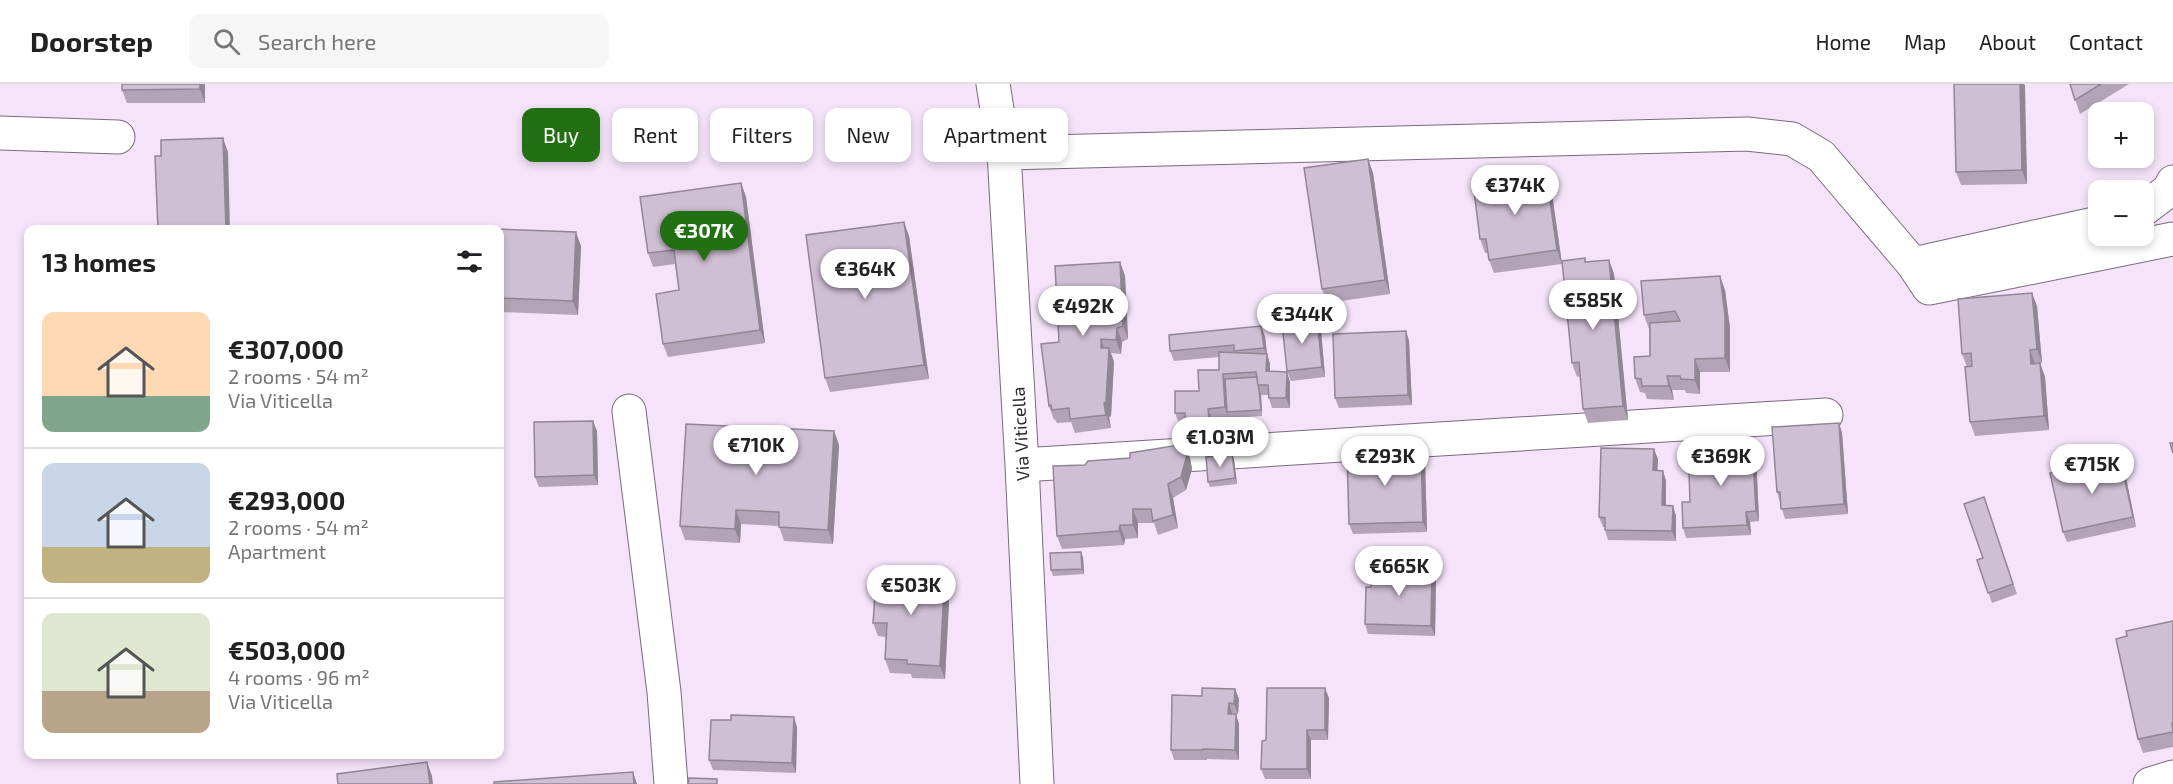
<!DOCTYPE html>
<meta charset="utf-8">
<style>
:root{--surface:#fff;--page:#f6f6f6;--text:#202124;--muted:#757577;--line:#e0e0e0;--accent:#237014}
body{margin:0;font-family:"Exo 2",sans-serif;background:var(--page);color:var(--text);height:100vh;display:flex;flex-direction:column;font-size:22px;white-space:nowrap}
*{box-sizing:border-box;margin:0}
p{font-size:20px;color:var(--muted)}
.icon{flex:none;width:33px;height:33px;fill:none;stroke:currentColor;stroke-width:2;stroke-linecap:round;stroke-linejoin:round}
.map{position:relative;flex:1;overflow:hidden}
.drawer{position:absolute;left:24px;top:141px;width:480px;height:534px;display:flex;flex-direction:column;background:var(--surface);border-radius:12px;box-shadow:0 3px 9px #0003}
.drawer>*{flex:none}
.top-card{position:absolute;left:522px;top:24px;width:570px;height:54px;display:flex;gap:12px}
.buttons{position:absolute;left:2088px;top:18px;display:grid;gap:12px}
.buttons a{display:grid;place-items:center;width:66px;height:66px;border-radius:12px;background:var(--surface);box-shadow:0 3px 9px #0003;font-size:30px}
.price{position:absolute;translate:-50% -51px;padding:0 14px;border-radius:21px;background:#fff;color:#222;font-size:20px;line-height:39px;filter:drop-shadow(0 2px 3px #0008)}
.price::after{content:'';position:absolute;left:50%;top:36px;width:18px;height:14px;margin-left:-9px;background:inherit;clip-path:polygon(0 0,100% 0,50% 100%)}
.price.selected{background:var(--accent);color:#fff}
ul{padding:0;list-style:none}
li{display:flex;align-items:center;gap:18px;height:150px;padding:0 18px}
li+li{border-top:2px solid var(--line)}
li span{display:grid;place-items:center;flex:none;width:168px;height:120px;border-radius:12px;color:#555}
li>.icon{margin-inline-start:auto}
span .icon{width:72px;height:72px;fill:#fffc;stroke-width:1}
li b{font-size:26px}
h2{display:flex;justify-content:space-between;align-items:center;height:72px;padding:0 18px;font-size:26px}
.pill{padding:0 21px;border-radius:12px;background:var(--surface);box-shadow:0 3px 9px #0003;font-size:21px;line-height:54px}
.pill.selected{background:var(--accent);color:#fff}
header{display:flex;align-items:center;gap:36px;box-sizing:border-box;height:84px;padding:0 30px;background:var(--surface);border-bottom:2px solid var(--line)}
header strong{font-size:28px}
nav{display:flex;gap:33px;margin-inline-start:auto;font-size:21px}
.search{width:420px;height:54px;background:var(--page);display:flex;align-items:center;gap:15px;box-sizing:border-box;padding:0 21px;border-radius:12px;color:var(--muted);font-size:22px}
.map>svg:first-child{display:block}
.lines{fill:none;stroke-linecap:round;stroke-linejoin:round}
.minor-casing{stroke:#796a7d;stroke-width:35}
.minor{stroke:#fff;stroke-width:33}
.wall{fill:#b2a4b6}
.shaded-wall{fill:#918694}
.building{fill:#cfbfd4;stroke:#918694;stroke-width:1.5}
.labels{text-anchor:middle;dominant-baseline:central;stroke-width:5;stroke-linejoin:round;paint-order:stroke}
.street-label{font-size:18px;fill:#2f2931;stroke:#fff}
</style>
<header>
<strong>Doorstep</strong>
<div class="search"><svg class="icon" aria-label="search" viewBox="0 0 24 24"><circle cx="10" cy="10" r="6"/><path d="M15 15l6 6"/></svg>Search here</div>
<nav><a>Home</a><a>Map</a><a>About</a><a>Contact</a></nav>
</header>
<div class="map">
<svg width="2173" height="700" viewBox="0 0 2173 700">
<rect width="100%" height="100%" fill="#f4e3f9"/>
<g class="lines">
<defs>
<path id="minor" d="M993 0 1004 69 1022 381 1037 700
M0 49 118 53
M1004 69 1747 50 1792 55 1821 72 1913 180 2098 139
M2144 125 2169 106 2173 98
M1913 180 1929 204 2173 155
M629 327 664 608 671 700
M1022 381 1826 331
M2150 700 2173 693"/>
</defs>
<use href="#minor" class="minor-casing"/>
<use href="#minor" class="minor"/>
</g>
<path class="wall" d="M205 0V19H127L122 6Z
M1954 0H2024L2027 100 1961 101 1956 88Z
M2070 0H2129L2080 30Z
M1368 75 1373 89 1390 210 1327 219 1322 205Z
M1546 89 1551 103 1562 180 1494 189 1489 176 1488 169H1485L1480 155Z
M741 99 746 113 765 259 668 273 663 260 679 206 675 180 653 183 648 169Z
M500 146 581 162 578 231 500 228Z
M909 152 929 295 830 308 825 294Z
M1585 174 1586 178 1609 176 1614 190 1628 336 1588 339 1583 325 1580 292 1577 293 1572 279Z
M1120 178 1125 192 1128 255 1122 258 1121 270 1111 269 1114 278 1111 332 1109 333 1111 344 1075 349 1071 338 1057 339 1055 335 1054 336 1049 322 1059 258Z
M1725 206 1730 244V288H1700V310L1686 309 1685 306H1672L1674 316 1647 315 1645 309 1640 308 1635 294 1650 272 1649 245 1644 231Z
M2037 222 2042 279H2040L2045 293 2049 346 1975 352 1970 338 1967 283 1962 270Z
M1321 246 1325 293 1291 297 1287 287Z
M1406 247 1409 257 1412 321 1339 324 1335 314Z
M1265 252 1267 270 1270 280V287L1287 288 1290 298V324H1272L1269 314 1268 311H1261L1262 332 1212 335 1213 354 1189 355 1186 345V339H1179L1175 329 1199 307 1219 286V273L1174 277 1170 267Z
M1839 339 1842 349 1848 430 1785 435 1777 408Z
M597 347 598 401 539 403 535 393Z
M834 347 839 361 833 460 784 457 779 442 741 440 740 459 685 456 680 442Z
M1752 359 1756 369 1759 437 1750 438 1751 451 1686 454 1683 444 1690 418 1694 386Z
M1421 367 1425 377 1427 448 1353 450 1349 440Z
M1190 374 1192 385 1186 406 1173 414 1178 444 1158 451 1154 439H1138V454L1125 455 1124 461 1062 465 1057 452 1085 381Z
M1234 375 1237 400 1210 403 1208 398Z
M1658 375 1657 386 1663 387 1666 397V421L1673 422 1676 432V457L1608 456 1605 446V443H1603L1599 433Z
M2124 384 2136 443 2067 458 2063 448Z
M1984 413 2017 510 1992 519 1977 476 1983 474Z
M1083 473 1084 490 1053 492 1051 486Z
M1436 495 1435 552 1368 550 1365 540 1371 503Z
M943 503 949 518 945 595 912 594 911 590 890 589 885 575 886 553 878 552 873 539Z
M2173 537V663L2143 669 2138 655 2127 552Z
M1235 605 1239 615 1238 630 1232 629V630L1239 640V676L1207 675V676H1174L1171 666 1202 612Z
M1329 614 1328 656H1311V695H1265L1261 685 1266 656Z
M797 643 796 689 713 686 709 676Z"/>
<path class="shaded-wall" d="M200 0H205V19L200 5Z
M2020 0H2024L2025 1 2027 100 2022 86Z
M223 54 228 68 230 146H226Z
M1368 75 1373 89 1390 210 1385 196Z
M1546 89 1551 103 1562 180 1557 166Z
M741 99 746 113 765 259 760 246Z
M904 138 909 152 929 295 924 281Z
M576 148 581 162 578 231 573 217Z
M1609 176 1614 190 1628 336 1623 322Z
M1120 178 1125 192 1128 255 1123 242Z
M1720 192 1725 206 1730 244V288L1725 274Z
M2032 209 2037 222 2042 279 2037 265Z
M1317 236 1321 246 1325 293 1322 283Z
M1261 242 1265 252 1267 270 1270 280V297L1266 287 1267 273 1264 264Z
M1117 244 1122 258 1121 270 1116 256Z
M1406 247 1409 257 1412 321 1408 311Z
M1101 255 1106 269 1101 264Z
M1109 264 1114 278 1111 332 1109 333 1111 344 1106 331 1104 319Z
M2030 266 2035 280H2031Z
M1695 275 1700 288V310L1695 296Z
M2040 279 2045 293 2049 346 2044 332Z
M1287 288 1290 298V324L1286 314Z
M1223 290 1227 300V328L1228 333 1225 323Z
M1667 292 1672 306 1674 316 1669 302Z
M1259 305 1261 310 1262 332 1261 326Z
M1208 325 1212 335 1213 354 1210 344Z
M593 337 597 347 598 401 594 391Z
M1839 339 1842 349 1848 430 1844 420Z
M834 347 839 361 833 460 828 446Z
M1752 359 1756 369 1759 437 1756 427Z
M1185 360 1190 374 1192 385 1186 406 1181 393Z
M1654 365 1658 375 1657 396 1653 386Z
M1421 367 1425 377 1427 448 1423 438Z
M1232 370 1234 375 1237 400 1235 394Z
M2120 374 2124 384 2136 443 2133 433Z
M1663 387 1666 397V431L1662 421Z
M1168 400 1173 414 1178 444 1173 431Z
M1673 422 1676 432V457L1672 447Z
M1133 425 1138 439V454L1133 441Z
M736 426 741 440 740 459 735 445Z
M1746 428 1750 438 1751 451 1747 441Z
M1120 441 1125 455 1124 461 1119 447Z
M1081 468 1083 473 1084 490 1082 485Z
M1432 485 1436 495 1435 552 1431 542Z
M938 489 943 503 942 518 937 504Z
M944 505 949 518 945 595 940 582Z
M1325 604 1329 614 1328 656 1325 646Z
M1235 605 1239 615 1238 630 1234 620Z
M1229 619 1232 629V640L1228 630Z
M1236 630 1239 640V676L1235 666Z
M794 633 797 643 796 689 792 679Z
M1307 646 1311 656V695L1307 685Z
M427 678 432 692 433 700H430Z
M633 688 637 700H634Z"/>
<path class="building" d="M122 0H200V5L122 6Z
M1954 0H2020L2022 86 1956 88Z
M2070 0H2101L2075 16Z
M223 54 226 146H158L155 72H161V56Z
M1368 75 1385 196 1322 205 1304 84Z
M1546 89 1557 166 1489 176 1486 155H1480L1473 99Z
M741 99 760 246 663 260 656 210 679 206 674 166 648 169 640 113Z
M904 138 924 281 825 294 806 151Z
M472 144 576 148 573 217 500 214V146H472Z
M1585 174V178L1609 176 1623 322 1583 325 1579 278 1572 279 1562 177Z
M1120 178 1123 242 1117 244 1116 256 1101 255V264H1109L1106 318 1104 319 1106 331 1070 335 1069 324 1052 326 1051 321 1049 322 1041 260 1059 258 1055 182Z
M1720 192 1725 231V274L1695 275V296L1681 295 1680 292H1667L1669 302H1642L1641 295 1635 294 1634 273 1650 272V239L1680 237 1675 227 1644 231 1641 197Z
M2032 209 2037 265 2030 266 2031 280 2040 279 2044 332 1970 338 1965 283 1972 282 1971 269 1962 270 1958 215Z
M1317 236 1322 283 1287 287 1282 239Z
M1261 242 1264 264 1234 267V261L1170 267 1169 251Z
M1406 247 1408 311 1335 314 1333 250Z
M1219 268 1267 270 1266 287 1287 288 1286 314H1269L1268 301H1258L1256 288 1223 290 1225 323 1208 325 1210 344 1186 345 1185 329H1175V307H1199L1198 286H1219Z
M1257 293 1258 301 1259 305 1261 326 1227 328 1225 295Z
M593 337 594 391 535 393 534 338Z
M1839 339 1844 420 1781 425 1780 408H1777L1772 343Z
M686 340 834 347 828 446 779 443V428L736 426 735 445 680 442Z
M1752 359 1756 427 1746 428 1747 441 1683 444 1682 418H1690L1689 387 1694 386 1693 362Z
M2170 359H2173V369Z
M1185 360 1187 371 1181 393 1168 400 1173 431 1153 437 1151 425H1133V441H1120L1119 447 1057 452 1053 382 1085 381 1088 377 1130 374V369Z
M1601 364 1654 365 1653 386 1663 387 1662 421 1673 422 1672 447 1605 446V434L1599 433Z
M1421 367 1423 438 1349 440 1347 369Z
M1232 370 1235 394 1208 398 1206 373Z
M2120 374 2133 433 2063 448 2050 389Z
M1984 413 2013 500 1988 509 1977 476 1983 474 1964 420Z
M1081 468 1082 485 1051 486 1050 469Z
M1372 483 1432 485 1431 542 1365 540 1366 503H1371Z
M883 486 938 489 937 504 944 505 940 582 907 580V576L885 575 887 539H873L876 497H882Z
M2173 537V638L2172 639 2173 648 2138 655 2116 555 2127 552 2126 547Z
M1202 604 1235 605 1234 620 1229 619 1228 630H1236L1235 666 1203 665V666H1171L1172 611 1202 612Z
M1267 604H1325V646H1307V685H1261L1262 657 1266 656Z
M731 631 794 633 792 679 709 676 711 636H731Z
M427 678 430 700H338L337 690Z
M633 688 634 700H494V698Z
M689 694 717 695V700H688Z"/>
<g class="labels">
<g class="street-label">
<text transform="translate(1020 350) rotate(-93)">Via Viticella</text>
</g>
</g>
</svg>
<div class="buttons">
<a>+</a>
<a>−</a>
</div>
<b class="price" style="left:1515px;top:132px">€374K</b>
<b class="price selected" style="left:704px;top:178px">€307K</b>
<b class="price" style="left:865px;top:216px">€364K</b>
<b class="price" style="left:1593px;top:247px">€585K</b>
<b class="price" style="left:1083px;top:253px">€492K</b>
<b class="price" style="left:1302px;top:261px">€344K</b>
<b class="price" style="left:1220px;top:384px">€1.03M</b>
<b class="price" style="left:756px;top:392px">€710K</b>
<b class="price" style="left:1385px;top:403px">€293K</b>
<b class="price" style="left:1721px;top:403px">€369K</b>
<b class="price" style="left:2092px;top:411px">€715K</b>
<b class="price" style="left:1399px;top:513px">€665K</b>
<b class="price" style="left:911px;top:532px">€503K</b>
<div class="top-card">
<a class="pill selected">Buy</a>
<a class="pill">Rent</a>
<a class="pill">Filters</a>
<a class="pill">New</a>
<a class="pill">Apartment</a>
</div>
<section class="drawer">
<h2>13 homes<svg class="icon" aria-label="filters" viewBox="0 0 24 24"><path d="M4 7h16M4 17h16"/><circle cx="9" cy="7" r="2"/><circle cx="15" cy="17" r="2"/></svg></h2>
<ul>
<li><span style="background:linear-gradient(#ffd9b3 70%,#7fa58c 0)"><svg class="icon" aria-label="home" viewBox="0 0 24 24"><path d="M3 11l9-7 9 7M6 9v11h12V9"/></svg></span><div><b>€307,000</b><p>2 rooms · 54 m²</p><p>Via Viticella</p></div></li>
<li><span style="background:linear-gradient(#c9d6e8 70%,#c2b280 0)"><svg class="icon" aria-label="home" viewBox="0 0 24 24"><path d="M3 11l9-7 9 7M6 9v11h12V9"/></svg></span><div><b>€293,000</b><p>2 rooms · 54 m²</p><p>Apartment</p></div></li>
<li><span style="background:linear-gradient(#dfe7d0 65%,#b9a48a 0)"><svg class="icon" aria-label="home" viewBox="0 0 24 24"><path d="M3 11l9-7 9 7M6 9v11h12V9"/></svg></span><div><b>€503,000</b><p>4 rooms · 96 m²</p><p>Via Viticella</p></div></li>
</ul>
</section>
</div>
